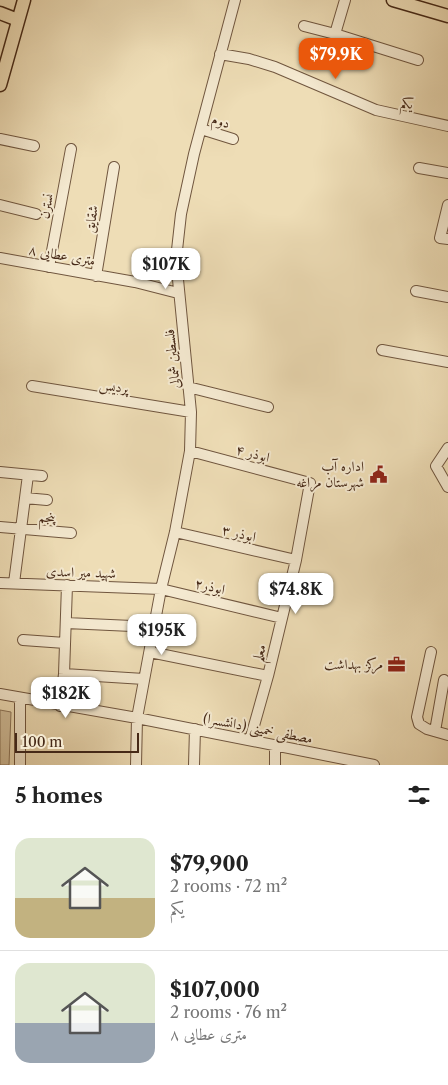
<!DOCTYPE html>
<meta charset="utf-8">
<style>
:root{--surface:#fff;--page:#f2f2f2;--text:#222;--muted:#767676;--line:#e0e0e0;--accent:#ea580c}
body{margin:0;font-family:"Libre Caslon Text",Amiri,serif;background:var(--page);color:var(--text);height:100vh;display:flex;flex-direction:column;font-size:19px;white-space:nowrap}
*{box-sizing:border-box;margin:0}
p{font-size:16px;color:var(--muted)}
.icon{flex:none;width:28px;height:28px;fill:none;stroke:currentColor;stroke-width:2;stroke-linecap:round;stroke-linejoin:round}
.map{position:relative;height:765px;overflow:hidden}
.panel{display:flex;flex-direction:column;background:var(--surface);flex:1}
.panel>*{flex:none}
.scale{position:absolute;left:15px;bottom:12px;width:124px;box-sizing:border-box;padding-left:5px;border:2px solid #462917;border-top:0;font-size:14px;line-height:18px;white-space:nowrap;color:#462917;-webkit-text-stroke:4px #f4e9d0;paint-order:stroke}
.price{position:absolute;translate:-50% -42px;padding:0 11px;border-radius:10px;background:#fff;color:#222;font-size:16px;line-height:32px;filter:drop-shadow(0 1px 2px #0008)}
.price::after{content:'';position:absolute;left:50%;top:30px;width:15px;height:11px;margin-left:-8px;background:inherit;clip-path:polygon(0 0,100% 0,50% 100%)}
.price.current{background:var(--accent);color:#fff}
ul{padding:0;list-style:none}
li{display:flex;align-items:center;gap:15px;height:125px;padding:0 15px}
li+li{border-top:1px solid var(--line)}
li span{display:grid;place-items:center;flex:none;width:140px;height:100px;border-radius:15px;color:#555}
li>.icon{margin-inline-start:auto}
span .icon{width:60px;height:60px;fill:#fffc;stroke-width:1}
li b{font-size:21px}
h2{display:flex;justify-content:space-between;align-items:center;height:60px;padding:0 15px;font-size:21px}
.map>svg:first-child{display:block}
.green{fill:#d1be9b;stroke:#8c7459}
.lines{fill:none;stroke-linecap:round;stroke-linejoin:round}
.minor-casing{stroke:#70563f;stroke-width:12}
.major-casing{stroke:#462917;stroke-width:15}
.minor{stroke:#f4e9d0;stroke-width:10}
.major{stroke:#eeddb6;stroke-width:12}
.labels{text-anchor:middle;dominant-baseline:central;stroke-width:4;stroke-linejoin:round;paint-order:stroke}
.street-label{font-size:14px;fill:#462917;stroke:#f4e9d0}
.poi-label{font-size:14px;fill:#462917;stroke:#f4e9d0;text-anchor:end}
</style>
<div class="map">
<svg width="448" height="765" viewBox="0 0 448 765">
<rect width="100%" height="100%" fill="#eeddb6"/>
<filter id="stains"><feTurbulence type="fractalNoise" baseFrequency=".004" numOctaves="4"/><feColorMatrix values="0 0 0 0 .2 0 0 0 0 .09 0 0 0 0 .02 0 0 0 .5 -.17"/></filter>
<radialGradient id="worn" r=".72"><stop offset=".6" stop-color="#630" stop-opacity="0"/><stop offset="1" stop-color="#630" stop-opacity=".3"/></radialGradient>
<path class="green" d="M0 710 11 712 9 765H0Z"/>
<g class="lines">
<defs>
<path id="minor" d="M345 0 335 34 418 60
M304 26 335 34
M220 54 249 59 275 67 376 110 448 126
M201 129 233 139
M0 139 34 146
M419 168 448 173
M0 205 36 214
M448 205 440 238 448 239
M0 258 135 282 178 293
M49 267 71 149
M96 276 114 167
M416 291 448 297
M382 350 448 362
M32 386 191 412
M188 387 268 407
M448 448 436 466 448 487
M190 451 310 483 296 560 268 676 250 740
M0 472 42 476
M25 498 47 500
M0 527 71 533
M175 532 296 560
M0 583 161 589 282 618
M14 583 28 475
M66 623 154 627
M23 640 65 643
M150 652 268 676
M431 652 417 717 419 724 427 729 448 735
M64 674 144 679
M0 694 137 718 374 765
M20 698V765
M60 706 64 674 67 585
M435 731 444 680
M275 745V765
M136 765 137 718 161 589 175 532 190 451 191 412 176 259 181 214 194 154 235 0
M194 765 195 729"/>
<path id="major" d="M393 0 448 16
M0 13 18 20
M0 85 24 0"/>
</defs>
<use href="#minor" class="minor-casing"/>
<use href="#major" class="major-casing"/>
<use href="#minor" class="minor"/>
<use href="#major" class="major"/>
</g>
<defs>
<symbol id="civic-bare" viewBox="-9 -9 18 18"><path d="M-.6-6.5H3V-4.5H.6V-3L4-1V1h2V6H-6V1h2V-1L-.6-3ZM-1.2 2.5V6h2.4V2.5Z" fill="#8f2418" stroke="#f4e9d0" stroke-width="2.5" paint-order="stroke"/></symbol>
<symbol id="office-bare" viewBox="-9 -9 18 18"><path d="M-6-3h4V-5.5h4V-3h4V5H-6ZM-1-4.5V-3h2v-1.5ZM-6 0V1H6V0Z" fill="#8f2418" stroke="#f4e9d0" stroke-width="2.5" paint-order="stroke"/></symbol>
</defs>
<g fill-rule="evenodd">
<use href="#civic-bare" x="366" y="462" width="25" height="25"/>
<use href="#office-bare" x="384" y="652" width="25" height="25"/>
</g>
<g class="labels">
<g class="street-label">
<text transform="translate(407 103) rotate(12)">یکم</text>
<text transform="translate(221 121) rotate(17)">دوم</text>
<text transform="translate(46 206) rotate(-79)">نسترن</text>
<text transform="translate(91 219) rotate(-81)">شقایق</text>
<text transform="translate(62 255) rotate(10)">۸ متری عطایی</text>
<text transform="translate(172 359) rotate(-96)">فلسطین شمالی</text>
<text transform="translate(114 386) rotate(9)">پردیس</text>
<text transform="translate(253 453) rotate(15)">ابوذر ۴</text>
<text transform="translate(47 517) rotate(4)">پنجم</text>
<text transform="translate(239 533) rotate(13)">ابوذر ۳</text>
<text transform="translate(81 572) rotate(2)">شهید میر اسدی</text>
<text transform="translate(210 586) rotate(13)">ابوذر۲</text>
<text transform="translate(259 653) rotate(-76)">معلم</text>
<text transform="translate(258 728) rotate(11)">مصطفی خمینی (دانشسرا)</text>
</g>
<g class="poi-label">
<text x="364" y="466">اداره آب<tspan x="364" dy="16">شهرستان مراغه</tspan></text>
<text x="383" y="664">مرکز بهداشت</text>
</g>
</g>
<rect width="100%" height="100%" filter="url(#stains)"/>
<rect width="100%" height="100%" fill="url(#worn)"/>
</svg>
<div class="scale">100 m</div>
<b class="price current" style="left:336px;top:80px">$79.9K</b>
<b class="price" style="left:166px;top:290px">$107K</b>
<b class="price" style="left:296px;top:615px">$74.8K</b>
<b class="price" style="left:162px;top:656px">$195K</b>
<b class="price" style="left:66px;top:719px">$182K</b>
</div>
<section class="panel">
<h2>5 homes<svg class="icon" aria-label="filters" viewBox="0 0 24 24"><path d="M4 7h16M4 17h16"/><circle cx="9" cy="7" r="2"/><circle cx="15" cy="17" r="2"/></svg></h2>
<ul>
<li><span style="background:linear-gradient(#dfe7d0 60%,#c2b280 0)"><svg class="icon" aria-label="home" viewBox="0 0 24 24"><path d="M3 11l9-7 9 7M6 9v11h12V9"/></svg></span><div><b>$79,900</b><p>2 rooms · 72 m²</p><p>یکم</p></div></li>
<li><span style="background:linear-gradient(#dfe7d0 60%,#9aa5b1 0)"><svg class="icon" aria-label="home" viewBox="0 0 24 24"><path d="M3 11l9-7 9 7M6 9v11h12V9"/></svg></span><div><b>$107,000</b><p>2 rooms · 76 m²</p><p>۸ متری عطایی</p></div></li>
</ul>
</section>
